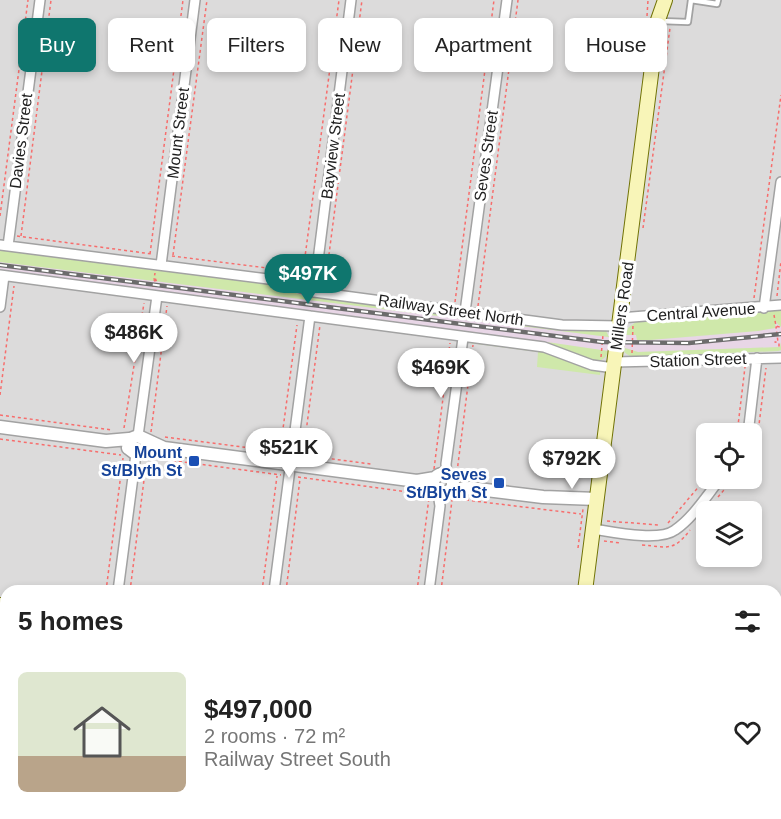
<!DOCTYPE html>
<meta charset="utf-8">
<style>
:root{--surface:#fff;--page:#f2f2f2;--text:#222;--muted:#767676;--line:#e0e0e0;--accent:#0f766e}
body{margin:0;font-family:Arial,sans-serif;background:var(--page);color:var(--text);height:100vh;display:flex;flex-direction:column;font-size:22px;white-space:nowrap}
*{box-sizing:border-box;margin:0}
p{font-size:20px;color:var(--muted)}
.icon{flex:none;width:33px;height:33px;fill:none;stroke:currentColor;stroke-width:2;stroke-linecap:round;stroke-linejoin:round}
.map{position:relative;flex:1;overflow:hidden}
.side{position:absolute;left:0px;top:585px;width:782px;height:234px;display:flex;flex-direction:column;background:var(--surface);border-radius:18px 18px 0 0;box-shadow:0 3px 9px #0003}
.side>*{flex:none}
.hud{position:absolute;left:18px;top:18px;width:746px;height:54px;display:flex;gap:12px}
.tools{position:absolute;left:696px;top:423px;display:grid;gap:12px}
.tools a{display:grid;place-items:center;width:66px;height:66px;border-radius:9px;background:var(--surface);box-shadow:0 3px 9px #0003;font-size:30px}
.price{position:absolute;translate:-50% -51px;padding:0 14px;border-radius:21px;background:#fff;color:#222;font-size:20px;line-height:39px;filter:drop-shadow(0 2px 3px #0008)}
.price::after{content:'';position:absolute;left:50%;top:36px;width:18px;height:14px;margin-left:-9px;background:inherit;clip-path:polygon(0 0,100% 0,50% 100%)}
.price.active{background:var(--accent);color:#fff}
ul{padding:0;list-style:none}
li{display:flex;align-items:center;gap:18px;height:150px;padding:0 18px}
li+li{border-top:2px solid var(--line)}
li span{display:grid;place-items:center;flex:none;width:168px;height:120px;border-radius:9px;color:#555}
li>.icon{margin-inline-start:auto}
span .icon{width:72px;height:72px;fill:#fffc;stroke-width:1}
li b{font-size:26px}
h2{display:flex;justify-content:space-between;align-items:center;height:72px;padding:0 18px;font-size:26px}
.chip{padding:0 21px;border-radius:9px;background:var(--surface);box-shadow:0 3px 9px #0003;font-size:21px;line-height:54px}
.chip.active{background:var(--accent);color:#fff}
.map>svg:first-child{display:block}
.residential{fill:#dcdbdb;fill-rule:evenodd}
.industrial{fill:#e8d6e6}
.grass{fill:#cfe8aa}
.sand{fill:#fee7b3}
.water{fill:#a5d4dc}
.lines{fill:none;stroke-linecap:round;stroke-linejoin:round}
.service-casing{stroke:#a2a2a2;stroke-width:8}
.minor-casing{stroke:#a2a2a2;stroke-width:12}
.tertiary-casing{stroke:#a2a2a2;stroke-width:15}
.secondary-casing{stroke:#717306;stroke-width:16}
.path{stroke:#f76d6c;stroke-width:1.5;stroke-dasharray:3 3;stroke-linecap:butt}
.service{stroke:#fff;stroke-width:4.5}
.minor{stroke:#fff;stroke-width:9}
.tertiary{stroke:#fff;stroke-width:12}
.secondary{stroke:#f8f5b8;stroke-width:14}
.rail-casing{stroke:#6c6c6c;stroke-width:4.5}
.rail{stroke:#fff;stroke-width:2;stroke-dasharray:7;stroke-linecap:butt}
.transit-dot{fill:#1a4fb4;stroke:#fff;stroke-width:2}
.labels{text-anchor:middle;dominant-baseline:central;stroke-width:6;stroke-linejoin:round;paint-order:stroke}
.street-label{font-size:16px;fill:#1e1e1e;stroke:#fff}
.transit-label{font-size:16px;font-weight:bold;fill:#164399;stroke:#fff;text-anchor:end}
</style>
<div class="map">
<svg width="781" height="819" viewBox="0 0 781 819">
<rect width="100%" height="100%" fill="#efeae4"/>
<path class="residential" d="M0 0H781V802L778 805H776V591H6V730L0 728ZM706 434H752V478H706ZM706 512H752V556H706Z"/>
<path class="industrial" d="M0 262 609 337 608 351 0 271Z
M774 322 781 327V347L638 352 625 348 626 335H636L637 339 649 340 714 335 775 328Z"/>
<path class="grass" d="M0 249 261 282 305 296 566 329H605L609 337 0 262Z
M781 310V327L776 322 775 328 758 331 649 340H637L636 335H626L628 328 636 322Z
M474 341 540 350 600 371V375L537 367 538 352 469 343Z
M547 342 608 351C603 375 560 350 547 342Z
M781 342V350L778 351 631 357 624 352 625 348 638 352 780 347Z"/>
<path class="sand" d="M0 767 6 769V811L0 809Z
M16 813H158L181 819H42Z
M173 813H225L248 819H208Z"/>
<path class="water" d="M440 813H587L653 819H408Z"/>
<g class="lines">
<defs>
<path id="service" d="M660 21 688 22 691 0 717 4 718 0"/>
<path id="minor" d="M0 245 276 280 314 292 562 325 619 326
M8 246 40 0
M161 265 195 0
M0 275 544 347 592 365 614 368
M314 292 351 0
M0 307 4 276
M764 308 781 182
M465 312 507 0
M620 318 781 305
M614 362 781 358
M748 434 757 358
M138 436 157 296
M447 476 446 464 463 338
M593 529C613 532 659 542 675 530 693 518 707 495 721 478
M118 591 136 454
M274 591 310 316
M429 591 440 506 438 493
M776 620 781 613"/>
<path id="tertiary" d="M0 427 106 441 129 439
M128 448 130 439 138 436 164 448 417 481 435 478
M128 448 136 454 164 448
M433 484a10 10 0 1 1 20 0a10 10 0 1 1-20 0Z
M450 490 470 488 543 497 597 499
M0 740 6 742
M256 813 279 819
M734 813 781 816
M327 819 357 813"/>
<path id="secondary" d="M585 591 658 20 665 0
M0 605 6 606"/>
</defs>
<use href="#service" class="service-casing"/>
<use href="#minor" class="minor-casing"/>
<use href="#tertiary" class="tertiary-casing"/>
<use href="#secondary" class="secondary-casing"/>
<path class="path" d="M647 16 648 0
M0 216 28 0
M643 228 670 28
M17 236 152 254
M21 236 51 0
M150 254 183 0
M173 255 207 0
M172 256 307 273
M303 272 339 0
M325 285 362 0
M153 287 154 281 158 280 154 279 155 273
M777 296 781 261
M754 298 781 95
M455 302 494 0
M478 306 518 0
M774 315 776 326 780 327H776L778 342H775L779 343V348
M632 353 633 325
M601 357 603 335
M0 395 14 286
M0 415 112 430
M124 428 144 303
M151 432 167 306
M737 434 745 367
M165 437 282 452
M0 439 121 455
M280 451 297 325
M302 455 371 464
M303 455 320 325
M752 458 756 449 766 368
M161 459 281 475
M434 469 450 343
M454 472 469 477
M457 472 473 345
M298 477 430 495
M718 497 734 478
M466 500 581 514
M607 521 659 525
M668 523 706 478
M604 541 620 543
M642 545C668 547 673 552 690 530
M578 548 583 509
M106 591 123 458
M130 591 146 464
M262 591 277 476
M286 591 300 479
M417 591 429 498
M441 591 452 500
M0 727 6 729
M0 764 6 766
M165 813 195 819
M612 813 677 819
M389 819 423 813"/>
<use href="#service" class="service"/>
<use href="#minor" class="minor"/>
<use href="#tertiary" class="tertiary"/>
<use href="#secondary" class="secondary"/>
<defs>
<path id="rail" d="M0 265 602 342 689 343 781 334"/>
</defs>
<use href="#rail" class="rail-casing"/>
<use href="#rail" class="rail"/>
</g>
<g class="transit-dot">
<rect x="188" y="455" width="12" height="12" rx="3"/>
<rect x="493" y="477" width="12" height="12" rx="3"/>
</g>
<g class="labels">
<g class="street-label">
<text transform="translate(178 133) rotate(-83)">Mount Street</text>
<text transform="translate(21 141) rotate(-83)">Davies Street</text>
<text transform="translate(333 146) rotate(-83)">Bayview Street</text>
<text transform="translate(486 156) rotate(-82)">Seves Street</text>
<text transform="translate(622 306) rotate(-82)">Millers Road</text>
<text transform="translate(451 310) rotate(8)">Railway Street North</text>
<text transform="translate(701 312) rotate(-4)">Central Avenue</text>
<text transform="translate(698 360) rotate(-2)">Station Street</text>
</g>
<g class="transit-label">
<text x="182" y="452">Mount<tspan x="182" dy="18">St/Blyth St</tspan></text>
<text x="487" y="474">Seves<tspan x="487" dy="18">St/Blyth St</tspan></text>
</g>
</g>
</svg>
<div class="tools">
<a><svg class="icon" aria-label="locate" viewBox="0 0 24 24"><circle cx="12" cy="12" r="6"/><path d="M12 2v4M12 18v4M2 12h4M18 12h4"/></svg></a>
<a><svg class="icon" aria-label="layers" viewBox="0 0 24 24"><path d="M12 4l9 5-9 5-9-5zM3 14l9 5 9-5"/></svg></a>
</div>
<b class="price active" style="left:308px;top:305px">$497K</b>
<b class="price" style="left:134px;top:364px">$486K</b>
<b class="price" style="left:441px;top:399px">$469K</b>
<b class="price" style="left:289px;top:479px">$521K</b>
<b class="price" style="left:572px;top:490px">$792K</b>
<div class="hud">
<a class="chip active">Buy</a>
<a class="chip">Rent</a>
<a class="chip">Filters</a>
<a class="chip">New</a>
<a class="chip">Apartment</a>
<a class="chip">House</a>
</div>
<section class="side">
<h2>5 homes<svg class="icon" aria-label="filters" viewBox="0 0 24 24"><path d="M4 7h16M4 17h16"/><circle cx="9" cy="7" r="2"/><circle cx="15" cy="17" r="2"/></svg></h2>
<ul>
<li><span style="background:linear-gradient(#dfe7d0 70%,#b9a48a 0)"><svg class="icon" aria-label="home" viewBox="0 0 24 24"><path d="M3 11l9-7 9 7M6 9v11h12V9"/></svg></span><div><b>$497,000</b><p>2 rooms · 72 m²</p><p>Railway Street South</p></div><svg class="icon" aria-label="heart" viewBox="0 0 24 24"><path d="M12 20l-8-8c-3-5 5-10 8-4 3-6 11-1 8 4z"/></svg></li>
</ul>
</section>
</div>
